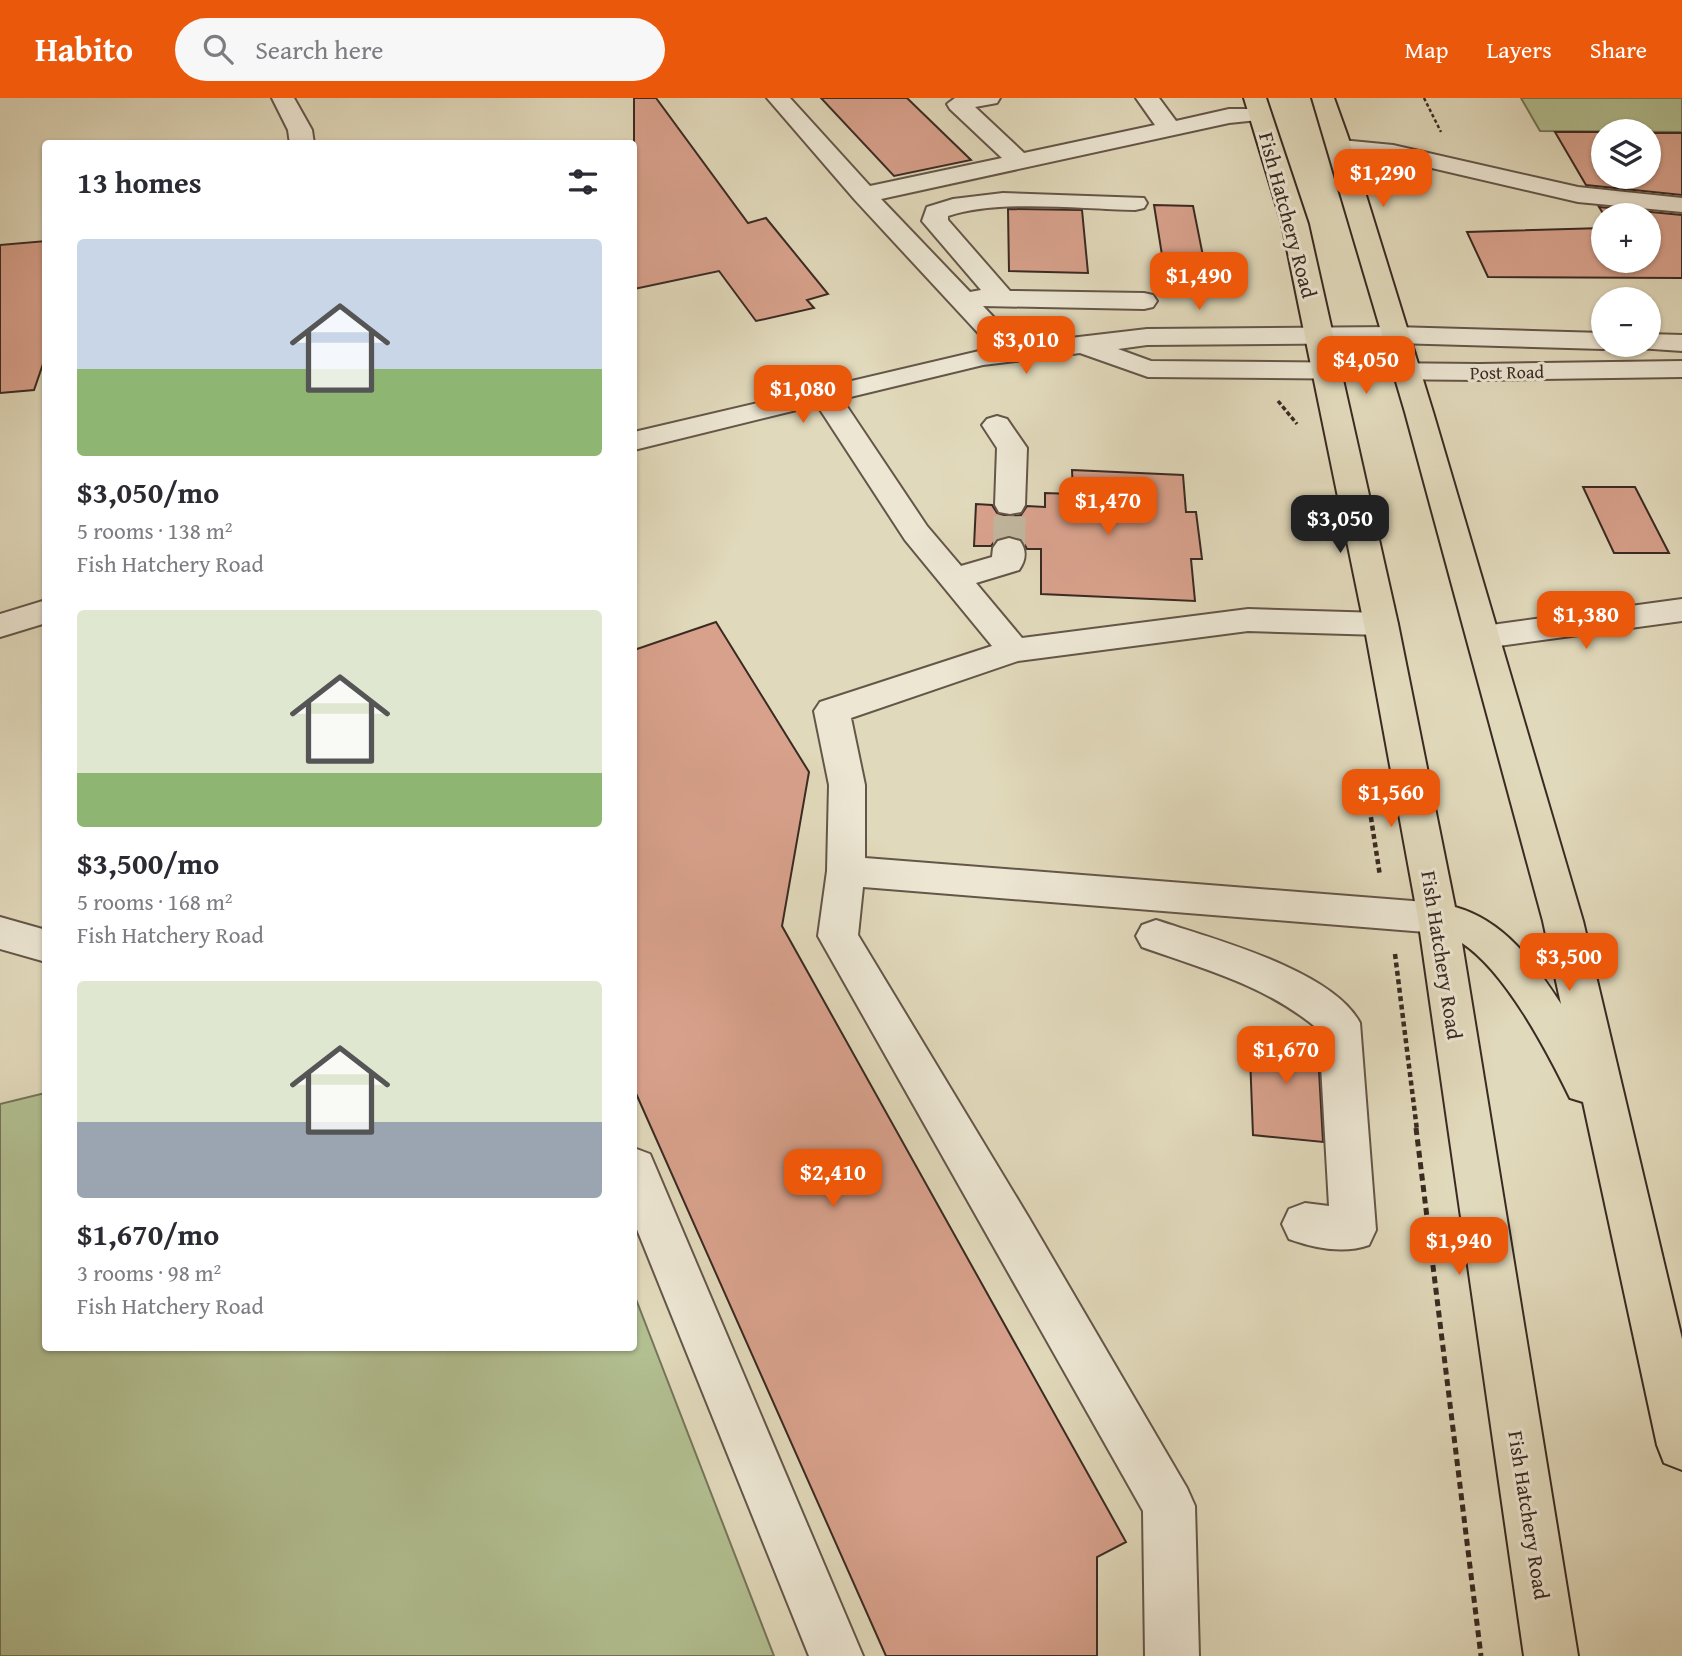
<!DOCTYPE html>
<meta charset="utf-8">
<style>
:root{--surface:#fff;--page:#f7f7f7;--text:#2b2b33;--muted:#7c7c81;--accent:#ea580c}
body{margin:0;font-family:"Gentium Book Plus",serif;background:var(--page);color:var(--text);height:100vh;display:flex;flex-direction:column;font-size:26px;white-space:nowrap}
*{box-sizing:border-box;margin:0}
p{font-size:23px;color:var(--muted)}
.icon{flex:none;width:38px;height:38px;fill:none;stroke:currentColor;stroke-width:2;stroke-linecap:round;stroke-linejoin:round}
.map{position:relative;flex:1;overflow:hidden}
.sheet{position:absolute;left:42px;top:42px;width:595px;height:1211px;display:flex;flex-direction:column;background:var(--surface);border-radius:7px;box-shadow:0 2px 5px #0004}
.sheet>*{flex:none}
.tools{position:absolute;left:1591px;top:21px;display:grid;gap:14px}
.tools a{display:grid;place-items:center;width:70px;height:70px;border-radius:50%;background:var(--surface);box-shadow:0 2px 5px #0004;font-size:35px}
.price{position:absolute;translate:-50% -60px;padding:0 16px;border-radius:14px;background:var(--accent);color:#fff;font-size:23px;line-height:46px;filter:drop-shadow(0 2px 4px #0008)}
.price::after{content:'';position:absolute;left:50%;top:42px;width:21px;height:16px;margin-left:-10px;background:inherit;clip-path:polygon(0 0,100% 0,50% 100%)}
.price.current{background:#222;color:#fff}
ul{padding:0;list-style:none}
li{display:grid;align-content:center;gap:14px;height:371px;padding:0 35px}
li span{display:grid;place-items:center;height:217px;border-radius:7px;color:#555}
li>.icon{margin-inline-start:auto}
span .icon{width:126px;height:126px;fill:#fffc;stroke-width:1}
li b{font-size:30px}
h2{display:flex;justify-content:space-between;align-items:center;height:84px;padding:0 35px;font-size:30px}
header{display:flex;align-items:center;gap:42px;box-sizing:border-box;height:98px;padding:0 35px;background:var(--accent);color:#fff}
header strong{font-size:33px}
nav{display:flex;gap:38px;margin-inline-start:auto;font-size:24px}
.search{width:490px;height:63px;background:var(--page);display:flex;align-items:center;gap:18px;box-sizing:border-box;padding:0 24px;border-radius:38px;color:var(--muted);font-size:26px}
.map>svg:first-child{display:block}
.green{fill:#b2bf91;stroke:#76745a;stroke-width:2}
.building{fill:#d8a18c;stroke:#3a2a23;stroke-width:2}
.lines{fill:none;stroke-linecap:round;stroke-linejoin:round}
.minor-tunnel{stroke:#c0b69d;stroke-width:32;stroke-dasharray:32 16;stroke-linecap:butt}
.minor-casing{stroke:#645649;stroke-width:4}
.major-casing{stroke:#3a2a23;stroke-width:4}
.path-far3{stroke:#3a2a23;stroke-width:2.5;stroke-dasharray:3.5 2.5;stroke-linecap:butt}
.path-far2{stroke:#3a2a23;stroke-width:3.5;stroke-dasharray:4.5 2.5;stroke-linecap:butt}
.path-far1{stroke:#3a2a23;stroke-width:4.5;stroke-dasharray:5 3.5;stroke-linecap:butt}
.path{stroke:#3a2a23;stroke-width:5;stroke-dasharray:7 4.5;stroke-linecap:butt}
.minor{fill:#ece6d3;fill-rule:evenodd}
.major{fill:#e1d9bb;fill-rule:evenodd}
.labels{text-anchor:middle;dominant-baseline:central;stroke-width:6;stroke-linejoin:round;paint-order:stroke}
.far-street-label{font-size:18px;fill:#3a2a23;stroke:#ece6d3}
.street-label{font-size:21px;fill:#3a2a23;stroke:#ece6d3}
</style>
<header>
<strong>Habito</strong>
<div class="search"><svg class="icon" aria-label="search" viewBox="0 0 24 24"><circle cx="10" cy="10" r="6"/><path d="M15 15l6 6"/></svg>Search here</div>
<nav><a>Map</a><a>Layers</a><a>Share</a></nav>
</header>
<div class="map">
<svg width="1682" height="1558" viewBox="0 0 1682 1558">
<rect width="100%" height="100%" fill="#e1d9bb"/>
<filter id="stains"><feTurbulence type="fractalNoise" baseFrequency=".00286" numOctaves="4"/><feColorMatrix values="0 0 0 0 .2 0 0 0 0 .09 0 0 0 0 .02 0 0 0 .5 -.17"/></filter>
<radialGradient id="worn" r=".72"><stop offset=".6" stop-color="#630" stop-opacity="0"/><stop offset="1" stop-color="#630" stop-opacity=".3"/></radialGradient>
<path class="green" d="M1521 0H1682V34L1540 33Z
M45 995 46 1250H634V1196L774 1558H0V1006Z"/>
<path class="building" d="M634 0H656L748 125 766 120 828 196 807 202 814 210 756 223 719 173 634 191Z
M821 0H907L971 62 894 78Z
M1555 34H1603V79H1648V35H1682V97L1586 87Z
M1154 107 1193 108 1208 183 1166 182Z
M1599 109 1682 117V180L1488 179 1467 134 1603 130V163H1648V117H1604Z
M1008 111 1082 112 1088 175 1009 173Z
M46 143V257L34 292 0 295V147Z
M1072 372 1183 377 1186 414H1196L1202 461H1191L1195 503 1041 496V451H1027L1022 442 1010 437 997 440 991 448H974L976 406 992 407 997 415 1010 419 1021 417 1027 408 1045 409V395L1073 396Z
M1583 389H1635L1669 455H1614Z
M716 524 809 674 782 828 1126 1444 1097 1459V1558H886L634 991V552Z
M1249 931 1317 938 1323 1044 1253 1037Z"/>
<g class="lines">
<path class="minor-tunnel" d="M1009 450 1010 407"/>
<defs>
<path id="minor" d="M272 0H294L312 32 314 46H290L288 32Z
M767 0H790L870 88 1002 60 950 11 947 6 955 0H1000L997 5 975 9 1024 55 1155 27 1136 0H1159L1176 23 1229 11H1268L1271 16 1268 21 1229 25 881 101 970 194 981 192 922 123 927 109 953 101 1003 95 1144 100 1147 105 1144 110 1135 112C1080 111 999 101 948 118V122L1010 193 1144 195 1153 197 1157 203 1153 209 1144 211 983 208 1019 246 1147 231 1394 229 1603 235V247H1614L1603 251 1394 245 1147 247 1118 251 1151 263 1480 266 1682 263V279L1480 282 1148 279 1080 255 983 267 842 301 927 428 961 468 992 459 993 450 998 443 1009 440 1020 443C1027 453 1026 462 1019 472L976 485 1022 540 1248 511 1381 515 1393 518 1398 526 1393 534 1381 537 1248 533 1018 563 851 620 865 687V760L1438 805 1452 809 1458 820 1452 831 1438 835 863 789 858 837 1029 1120 1187 1390 1195 1408 1199 1558H1145L1143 1413 818 838 827 773 829 687 814 613 820 604 992 548 905 442 817 307 634 352V334L992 250 855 102Z
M1341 42 1393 47 1578 89 1682 100V114L1578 104 1393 61 1333 54 1329 49 1333 44Z
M1648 236 1682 237V253L1638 250 1636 247H1648Z
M997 318 1007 321 1027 350 1025 407 1021 414 1010 416 999 414 995 407 997 350 982 327 987 321Z
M1682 501V523L1484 550 1472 547 1467 539 1472 531 1484 528Z
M46 502V525L0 539V516Z
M0 819 46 832V864L0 851Z
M1156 822C1210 840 1333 872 1360 925L1376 1132 1369 1147C1344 1156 1314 1150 1289 1141L1282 1126 1289 1111 1305 1105 1329 1108 1319 932C1268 888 1204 871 1142 849L1136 838 1142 827Z
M634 1050 650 1056 656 1070 863 1558H809L634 1124Z"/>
<path id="major" d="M1244 0H1266L1308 126 1398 526 1455 809C1505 823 1534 865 1561 906L1543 823 1405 314 1312 0H1334L1348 39 1433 314 1583 823 1682 1241V1372L1664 1365 1657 1347 1583 1004 1570 1000C1547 953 1506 874 1462 845L1578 1558H1524L1418 820 1364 526 1282 126Z"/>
</defs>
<use href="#minor" class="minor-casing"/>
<use href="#major" class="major-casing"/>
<path class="path-far3" d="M1424 0 1441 34"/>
<path class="path-far2" d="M1278 303 1297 326"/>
<path class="path-far1" d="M1367 694 1380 778
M1395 856 1417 1032"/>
<path class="path" d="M1416 1030 1481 1558"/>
<use href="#minor" class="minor"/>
<use href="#major" class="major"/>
</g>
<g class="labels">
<g class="far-street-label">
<text transform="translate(1507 274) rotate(-1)">Post Road</text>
</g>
<g class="street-label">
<text transform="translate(1288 117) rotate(75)">Fish Hatchery Road</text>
<text transform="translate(1442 857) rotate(81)">Fish Hatchery Road</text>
<text transform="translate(1529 1417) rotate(81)">Fish Hatchery Road</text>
</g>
</g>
<rect width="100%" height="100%" filter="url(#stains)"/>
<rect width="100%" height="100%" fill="url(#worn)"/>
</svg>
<div class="tools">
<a><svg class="icon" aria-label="layers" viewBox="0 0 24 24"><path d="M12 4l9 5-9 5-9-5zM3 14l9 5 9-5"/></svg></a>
<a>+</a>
<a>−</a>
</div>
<b class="price" style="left:1383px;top:111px">$1,290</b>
<b class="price" style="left:1199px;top:214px">$1,490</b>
<b class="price" style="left:1026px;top:278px">$3,010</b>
<b class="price" style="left:1366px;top:298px">$4,050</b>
<b class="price" style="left:803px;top:327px">$1,080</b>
<b class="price" style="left:1108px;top:439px">$1,470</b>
<b class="price current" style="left:1340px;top:457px">$3,050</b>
<b class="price" style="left:1586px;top:553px">$1,380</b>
<b class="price" style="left:1391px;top:731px">$1,560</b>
<b class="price" style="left:1569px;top:895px">$3,500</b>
<b class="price" style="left:1286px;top:988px">$1,670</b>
<b class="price" style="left:833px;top:1111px">$2,410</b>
<b class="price" style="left:1459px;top:1179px">$1,940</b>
<section class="sheet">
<h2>13 homes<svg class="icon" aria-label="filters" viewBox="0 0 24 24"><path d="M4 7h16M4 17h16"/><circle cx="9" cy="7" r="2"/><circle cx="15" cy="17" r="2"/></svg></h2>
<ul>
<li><span style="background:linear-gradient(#c9d6e8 60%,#8fb573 0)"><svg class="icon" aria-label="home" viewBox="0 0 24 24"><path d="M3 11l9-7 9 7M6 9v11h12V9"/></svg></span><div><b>$3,050/mo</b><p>5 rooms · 138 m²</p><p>Fish Hatchery Road</p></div></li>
<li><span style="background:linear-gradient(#dfe7d0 75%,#8fb573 0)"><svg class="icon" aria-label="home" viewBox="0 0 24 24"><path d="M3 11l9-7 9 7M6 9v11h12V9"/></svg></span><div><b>$3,500/mo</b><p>5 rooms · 168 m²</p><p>Fish Hatchery Road</p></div></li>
<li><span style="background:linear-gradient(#dfe7d0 65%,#9aa5b1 0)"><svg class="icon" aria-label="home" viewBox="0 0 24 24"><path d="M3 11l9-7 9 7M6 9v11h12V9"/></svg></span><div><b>$1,670/mo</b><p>3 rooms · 98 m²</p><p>Fish Hatchery Road</p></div></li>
</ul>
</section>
</div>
